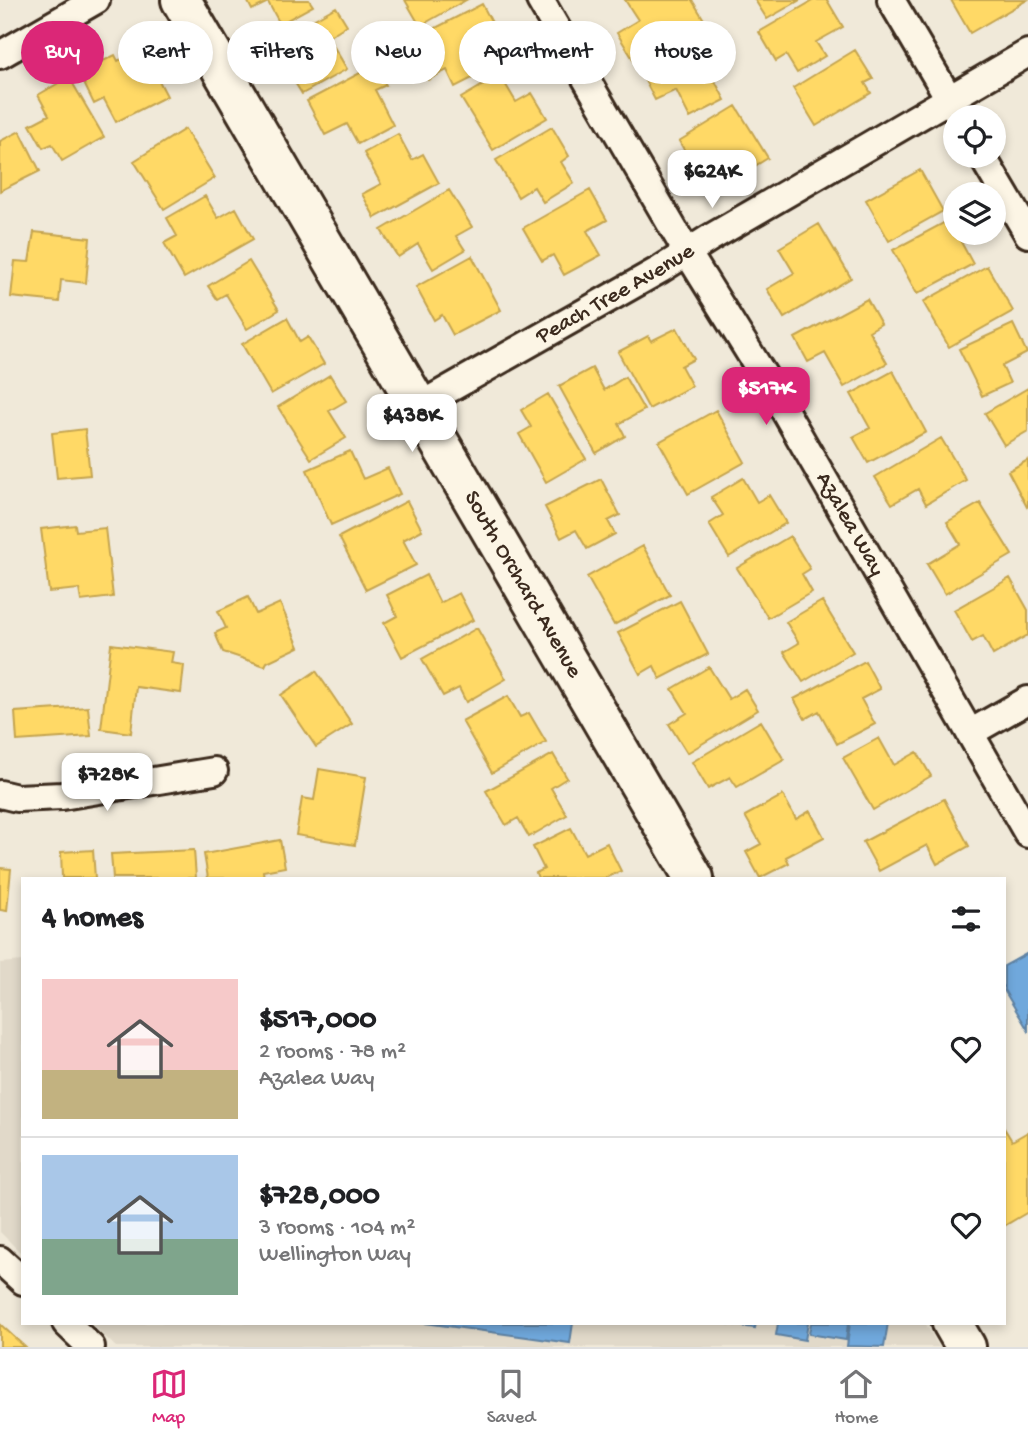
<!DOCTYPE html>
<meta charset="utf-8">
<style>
:root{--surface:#fff;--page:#f6f6f6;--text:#202124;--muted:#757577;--line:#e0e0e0;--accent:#db2777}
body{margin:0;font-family:"Gochi Hand",sans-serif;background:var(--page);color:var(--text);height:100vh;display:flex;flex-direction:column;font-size:26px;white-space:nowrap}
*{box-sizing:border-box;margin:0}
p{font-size:23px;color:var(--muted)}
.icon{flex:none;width:38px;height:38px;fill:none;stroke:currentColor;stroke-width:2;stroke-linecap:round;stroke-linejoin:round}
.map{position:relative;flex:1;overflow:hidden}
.panel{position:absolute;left:21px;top:877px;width:985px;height:448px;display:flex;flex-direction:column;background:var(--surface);border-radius:0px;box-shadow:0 4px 10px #0003}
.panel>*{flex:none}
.banner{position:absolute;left:21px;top:21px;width:987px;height:63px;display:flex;gap:14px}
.fabs{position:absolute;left:943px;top:105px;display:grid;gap:14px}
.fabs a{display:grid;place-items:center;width:63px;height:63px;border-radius:50%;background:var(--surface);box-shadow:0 4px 10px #0003;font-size:35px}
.price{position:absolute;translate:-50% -60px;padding:0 16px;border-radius:14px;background:#fff;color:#222;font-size:23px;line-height:46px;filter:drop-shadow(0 2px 4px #0008)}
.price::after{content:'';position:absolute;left:50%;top:42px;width:21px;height:16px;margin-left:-10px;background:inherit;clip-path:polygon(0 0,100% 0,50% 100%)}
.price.active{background:var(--accent);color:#fff}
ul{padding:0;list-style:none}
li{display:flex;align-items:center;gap:21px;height:175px;padding:0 21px}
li+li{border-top:2px solid var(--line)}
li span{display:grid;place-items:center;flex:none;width:196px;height:140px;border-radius:0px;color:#555}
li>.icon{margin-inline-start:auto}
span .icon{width:84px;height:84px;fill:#fffc;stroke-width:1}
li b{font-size:30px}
h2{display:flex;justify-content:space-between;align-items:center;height:84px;padding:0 21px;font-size:30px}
.chip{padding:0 24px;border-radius:32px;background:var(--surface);box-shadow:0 4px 10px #0003;font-size:24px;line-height:63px}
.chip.active{background:var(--accent);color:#fff}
.tab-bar{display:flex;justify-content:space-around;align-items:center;height:98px;border-top:2px solid var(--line);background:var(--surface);font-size:19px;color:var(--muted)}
.tab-bar a{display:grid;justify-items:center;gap:4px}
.tab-bar .active{color:var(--accent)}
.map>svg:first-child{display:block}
.built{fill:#e1d9c9}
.homes{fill:#ffd966;stroke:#c4a450;stroke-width:2}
.schools{fill:#6fa8dc;stroke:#5f82a3;stroke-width:2}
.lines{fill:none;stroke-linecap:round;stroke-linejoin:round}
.street-casing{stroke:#3b2a1e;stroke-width:32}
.secondary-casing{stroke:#3b2a1e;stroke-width:44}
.street{stroke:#fcf5e5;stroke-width:26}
.secondary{stroke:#fcf5e5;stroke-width:38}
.labels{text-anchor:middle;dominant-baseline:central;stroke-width:7;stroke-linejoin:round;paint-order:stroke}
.street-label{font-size:23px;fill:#3b2a1e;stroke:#fcf5e5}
</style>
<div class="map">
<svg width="1028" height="1347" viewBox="0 0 1028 1347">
<rect width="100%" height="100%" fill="#f0e9d9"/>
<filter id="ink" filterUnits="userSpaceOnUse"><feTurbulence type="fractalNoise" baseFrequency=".0143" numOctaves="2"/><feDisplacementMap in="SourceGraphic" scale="14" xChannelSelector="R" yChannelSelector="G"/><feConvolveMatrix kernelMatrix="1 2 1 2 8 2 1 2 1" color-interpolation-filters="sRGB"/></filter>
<g filter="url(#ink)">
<path class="built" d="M23 961V1255L0 1232V963Z
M91 1323H925L939 1347H116Z"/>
<path class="homes" d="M247 0H309L313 6 280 24 268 2 252 10Z
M405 0H466L420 26Z
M625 0H692L706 23 636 64 617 33 638 20Z
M755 0H800L767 19Z
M814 0H827L843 27 816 42 825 56 797 73 786 55 776 61 759 32Z
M951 0H1027L970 33Z
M482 4 497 32 478 42 492 68 455 87 447 70 428 80 418 62 435 53 424 34Z
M336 7 347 25 328 37 347 69 302 94 286 68 295 63 281 38Z
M697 47 725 100 690 118 676 90 655 100 642 75Z
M142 48 167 96 116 122 104 99 94 104 79 73 115 55 118 61Z
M855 50 873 79 865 83 871 93 816 126 793 88Z
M375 65 386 85 375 90 393 125 358 144 347 124 325 135 307 101Z
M500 75 516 102 532 93 547 118 493 150 461 98Z
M69 77 104 137 62 161 52 144 43 148 30 125 49 115 38 95Z
M736 106 768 158 727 183 710 154 693 165 679 141Z
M552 127 569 156 561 162 574 183 543 202 534 187 518 197 496 160Z
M185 129 215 178 164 209 134 161Z
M20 131 40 171 0 191V141Z
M398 134 412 160 423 154 439 183 375 218 362 194 381 184 364 153Z
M920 170 943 211 889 241 866 200Z
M449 190 472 227 456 236 465 250 433 269 418 244 398 257 381 230Z
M590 190 607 220 587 231 601 255 564 275 553 255 542 261 523 228Z
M205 196 218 218 236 208 253 239 184 278 164 243 177 236 167 218Z
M949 220 973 264 917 294 893 250Z
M819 224 851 278 784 318 767 289 794 273 779 248Z
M34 232 90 238 86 283 61 280 59 302 11 297 15 261 29 262Z
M472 256 501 310 453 335 442 315 434 320 416 287Z
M249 261 279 310 247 329 226 294 217 299 208 286Z
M987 266 1013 311 949 347 923 302Z
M867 299 881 324 869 331 887 363 844 387 825 353 808 362 795 338Z
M287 318 300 342 308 337 324 364 271 394 242 344Z
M1013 324 1027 353 1002 366 1010 383 982 396 959 349Z
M677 328 694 359 681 366 692 386 649 409 618 352 648 336 651 341Z
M592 368 604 390 625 377 644 410 619 424 625 436 596 453 559 386Z
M893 371 926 432 868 463 853 437 870 428 851 394Z
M330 375 346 401 329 411 346 438 311 459 278 407Z
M1028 388V431L1004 445 985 413Z
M548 394 586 459 546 482 519 434 531 427 521 410Z
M716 410 745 462 688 494 659 442Z
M85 429 90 475 57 478 52 433Z
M941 438 966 480 926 504 918 489 892 504 875 477Z
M350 451 363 479 388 468 400 494 331 525 307 470Z
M1028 460V506L1027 507 1008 471Z
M743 478 757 502 769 495 786 523 729 557 709 524 723 515 711 497Z
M601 479 620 515 608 521 615 534 587 549 576 530 561 538 545 507Z
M407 501 422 530 403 540 416 565 366 590 339 537Z
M980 503 1012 555 945 594 927 564 960 544 947 522Z
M75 525 76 531 105 528 113 597 81 601 79 589 49 592 41 529Z
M790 536 810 569 802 574 812 592 768 618 737 568Z
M643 546 670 595 614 625 587 577Z
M426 575 440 603 459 593 473 620 402 657 384 623 397 616 387 595Z
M1010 578 1028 610V635L993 655 983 636 972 642 954 610Z
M248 597 256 614 280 603 299 647 267 662 265 666 223 652 215 633 226 628 218 611Z
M680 601 708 654 660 679 654 666 640 674 618 633Z
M822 601 853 652 803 682 784 652 799 643 786 622Z
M477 628 506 679 466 702 459 688 443 696 422 659Z
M111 644 173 652 171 663 184 665 181 693 136 687 131 733 101 729Z
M865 661 880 689 861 699 875 724 837 744 819 711 805 719 794 699Z
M709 667 729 699 745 689 758 710 687 753 669 724 687 713 672 689Z
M316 671 352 724 316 747 281 695Z
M508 696 520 717 529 713 546 742 492 773 462 721Z
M88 707 91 736 17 741 15 712Z
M761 721 784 760 737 787 730 777 708 789 692 762Z
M879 738 894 765 917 752 931 776 873 810 843 758Z
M553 754 567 778 551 788 567 815 529 837 518 818 506 825 486 791Z
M319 769 366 777 355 845 296 835 302 798 314 800Z
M783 795 796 819 810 811 824 837 786 857 789 863 760 878 746 852 761 844 745 816Z
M944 799 969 846 937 864 927 845 879 871 863 842Z
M571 828 585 854 607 843 621 871 605 878H538L536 873 544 869 533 847Z
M280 840 285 867 263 871 264 878H208L204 854Z
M93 850 95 878H62L61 852Z
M194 850 196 878H113L111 854Z
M0 868 11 869 7 911 0 910Z
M1004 1128 1012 1141 1028 1132V1212L1004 1226Z
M0 1324 25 1347H0Z"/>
<path class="schools" d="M1028 953V1030L1004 990V966Z
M425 1323H573L570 1343Z
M721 1323H756L755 1328Z
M778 1323H808L805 1340 776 1335Z
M811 1323H848L846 1340 809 1334Z
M850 1323H888L884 1347 847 1346Z"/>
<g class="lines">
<defs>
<g id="street">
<path id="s1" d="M540 0 687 252 772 389 1028 834"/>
<path d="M891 0 960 117"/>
<path d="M0 55 96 0"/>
<path d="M982 156 1028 234"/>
<path id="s2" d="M419 406 661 269 710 238 1028 53"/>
<path d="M970 733 1028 700"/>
<path d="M0 794 17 798 62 796 214 771"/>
<path d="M0 1260 23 1281"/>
<path d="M66 1323 91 1347"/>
</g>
<g id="secondary">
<path id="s3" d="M181 0 694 878"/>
<path d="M952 1323 966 1347"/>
</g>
</defs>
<use href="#street" class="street-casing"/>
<use href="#secondary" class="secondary-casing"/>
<use href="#street" class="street"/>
<use href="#secondary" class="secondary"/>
</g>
</g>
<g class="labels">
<g class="street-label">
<text stroke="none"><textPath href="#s2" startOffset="226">Peach Tree Avenue</textPath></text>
<text stroke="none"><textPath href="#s1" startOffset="609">Azalea Way</textPath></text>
<text stroke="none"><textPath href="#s3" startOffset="677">South Orchard Avenue</textPath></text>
</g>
</g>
</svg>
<div class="fabs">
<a><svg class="icon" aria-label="locate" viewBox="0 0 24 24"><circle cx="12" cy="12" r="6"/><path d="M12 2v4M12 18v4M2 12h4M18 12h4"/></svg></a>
<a><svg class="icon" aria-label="layers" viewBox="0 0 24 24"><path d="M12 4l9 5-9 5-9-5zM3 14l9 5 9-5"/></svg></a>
</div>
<b class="price" style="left:712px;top:210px">$624K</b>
<b class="price active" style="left:766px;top:427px">$517K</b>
<b class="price" style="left:412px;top:454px">$438K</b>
<b class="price" style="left:107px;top:813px">$728K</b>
<div class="banner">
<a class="chip active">Buy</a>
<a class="chip">Rent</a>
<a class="chip">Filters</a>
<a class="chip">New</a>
<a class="chip">Apartment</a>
<a class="chip">House</a>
</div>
<section class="panel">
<h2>4 homes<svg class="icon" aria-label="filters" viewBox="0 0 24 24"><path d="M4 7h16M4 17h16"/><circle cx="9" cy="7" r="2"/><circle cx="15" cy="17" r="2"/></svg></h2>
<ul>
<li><span style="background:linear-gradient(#f6c9c9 65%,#c2b280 0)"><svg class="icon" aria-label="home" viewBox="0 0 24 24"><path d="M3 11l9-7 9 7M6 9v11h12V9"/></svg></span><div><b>$517,000</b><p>2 rooms · 78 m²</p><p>Azalea Way</p></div><svg class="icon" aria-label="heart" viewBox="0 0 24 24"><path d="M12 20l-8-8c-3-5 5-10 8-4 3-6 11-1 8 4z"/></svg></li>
<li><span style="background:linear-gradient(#a9c7e8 60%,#7fa58c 0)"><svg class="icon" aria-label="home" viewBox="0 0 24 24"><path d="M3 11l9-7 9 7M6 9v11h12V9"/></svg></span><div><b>$728,000</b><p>3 rooms · 104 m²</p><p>Wellington Way</p></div><svg class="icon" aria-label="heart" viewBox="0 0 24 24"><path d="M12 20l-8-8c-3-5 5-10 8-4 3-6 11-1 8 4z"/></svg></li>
</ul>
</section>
</div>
<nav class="tab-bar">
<a class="active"><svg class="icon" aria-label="map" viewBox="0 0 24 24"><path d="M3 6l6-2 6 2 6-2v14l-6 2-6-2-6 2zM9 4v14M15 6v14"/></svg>Map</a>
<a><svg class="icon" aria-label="saved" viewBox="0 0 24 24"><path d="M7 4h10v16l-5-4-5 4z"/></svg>Saved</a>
<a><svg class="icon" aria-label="home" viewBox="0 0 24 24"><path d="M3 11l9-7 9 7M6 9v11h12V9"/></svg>Home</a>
</nav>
